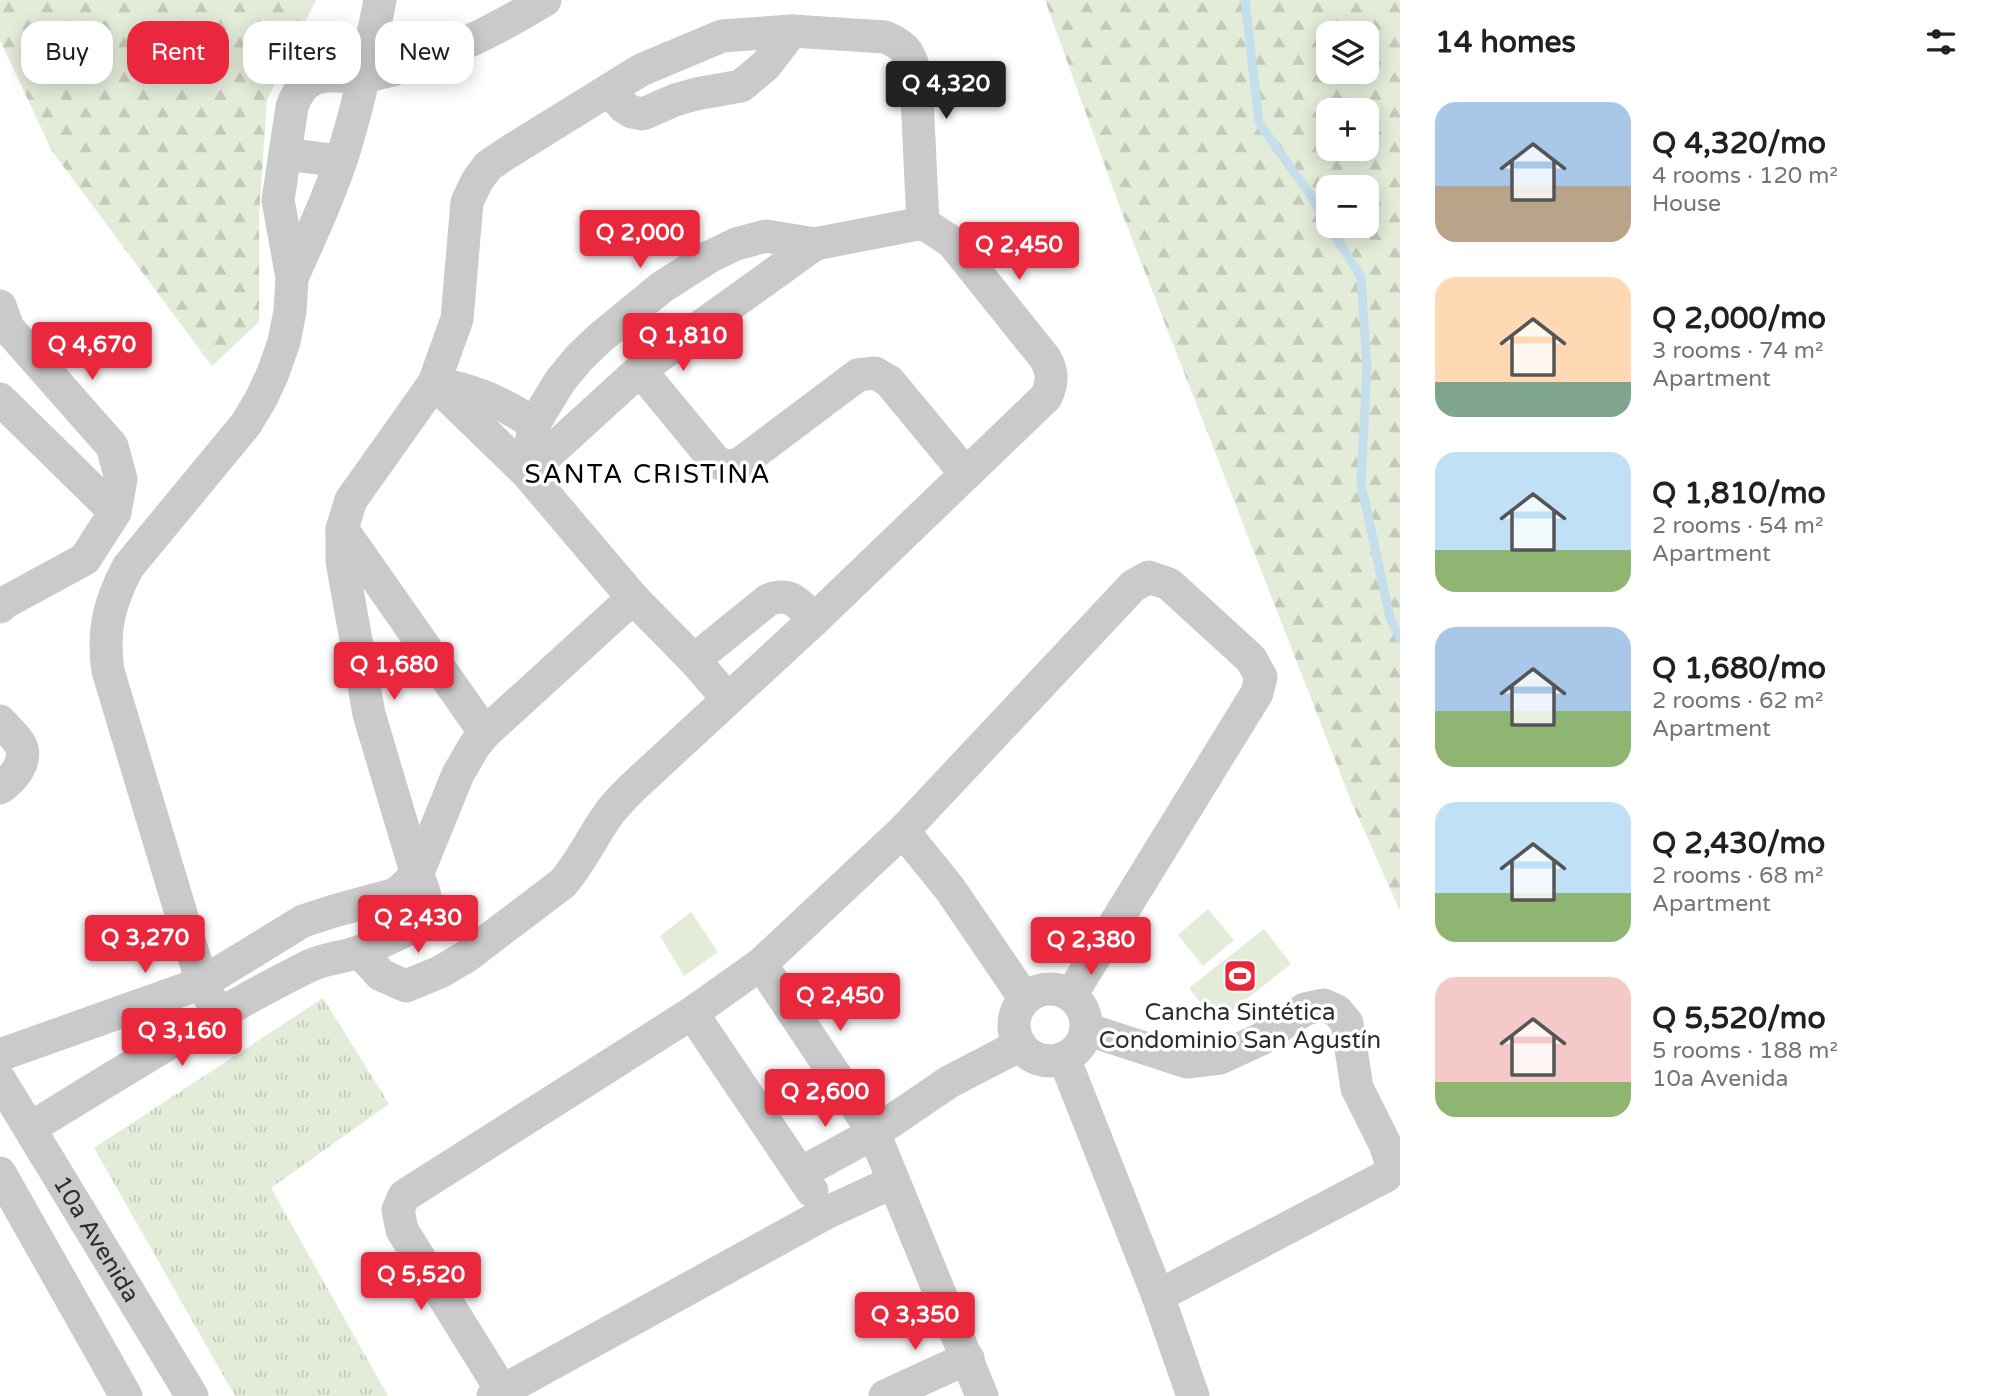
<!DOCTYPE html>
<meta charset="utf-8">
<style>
:root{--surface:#fff;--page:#f6f6f6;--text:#202124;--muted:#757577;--accent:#ea283d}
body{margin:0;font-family:"Varela Round",sans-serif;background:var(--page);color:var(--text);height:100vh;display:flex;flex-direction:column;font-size:26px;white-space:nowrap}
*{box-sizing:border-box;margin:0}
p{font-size:23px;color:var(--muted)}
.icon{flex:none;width:38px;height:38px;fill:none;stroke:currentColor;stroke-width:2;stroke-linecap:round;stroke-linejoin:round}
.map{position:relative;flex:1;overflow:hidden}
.details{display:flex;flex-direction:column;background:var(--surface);width:595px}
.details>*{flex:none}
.top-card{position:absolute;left:21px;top:21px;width:665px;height:63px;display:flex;gap:14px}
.fabs{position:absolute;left:1316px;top:21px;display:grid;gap:14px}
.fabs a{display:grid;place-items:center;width:63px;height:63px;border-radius:14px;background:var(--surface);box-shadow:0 4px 18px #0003;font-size:35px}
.price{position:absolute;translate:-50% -60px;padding:0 16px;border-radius:7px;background:var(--accent);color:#fff;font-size:23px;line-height:46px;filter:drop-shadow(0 2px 4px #0008)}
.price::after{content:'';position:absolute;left:50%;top:42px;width:21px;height:16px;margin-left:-10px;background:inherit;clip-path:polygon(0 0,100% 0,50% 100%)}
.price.current{background:#222;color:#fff}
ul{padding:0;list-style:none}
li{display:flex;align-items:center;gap:21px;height:175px;padding:0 35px}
li span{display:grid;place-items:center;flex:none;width:196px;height:140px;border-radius:21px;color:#555}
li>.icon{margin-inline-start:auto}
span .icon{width:84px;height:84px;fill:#fffc;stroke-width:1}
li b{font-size:30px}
h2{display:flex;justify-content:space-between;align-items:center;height:84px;padding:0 35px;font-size:30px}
.pill{padding:0 24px;border-radius:21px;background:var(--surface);box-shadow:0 4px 18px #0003;font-size:24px;line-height:63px}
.pill.current{background:var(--accent);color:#fff}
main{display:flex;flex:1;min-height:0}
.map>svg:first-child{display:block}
.grass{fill:url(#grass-tufts)}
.forest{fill:url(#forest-firs);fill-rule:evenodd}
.park{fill:#e3ebd9}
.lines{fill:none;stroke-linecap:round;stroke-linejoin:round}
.stream{stroke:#c4deec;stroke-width:9}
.minor{stroke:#cacaca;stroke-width:33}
.labels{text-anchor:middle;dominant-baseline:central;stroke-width:7;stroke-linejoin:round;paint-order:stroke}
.poi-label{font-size:24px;fill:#2d2d2d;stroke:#fff}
.street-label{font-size:24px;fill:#2d2d2d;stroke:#fff}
.neighbourhood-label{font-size:26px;letter-spacing:2px;fill:#000;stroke:#fff}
</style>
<main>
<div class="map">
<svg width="1400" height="1396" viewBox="0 0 1400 1396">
<defs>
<pattern id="grass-tufts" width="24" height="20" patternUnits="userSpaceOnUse" patternTransform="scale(1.75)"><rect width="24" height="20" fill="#e3ebd9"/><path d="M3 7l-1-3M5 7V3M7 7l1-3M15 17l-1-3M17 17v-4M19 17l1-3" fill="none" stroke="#c3cabb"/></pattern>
<pattern id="forest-firs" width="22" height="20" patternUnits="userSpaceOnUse" patternTransform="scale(1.75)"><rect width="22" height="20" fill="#e3ebd9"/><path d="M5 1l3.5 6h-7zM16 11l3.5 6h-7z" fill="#c3cabb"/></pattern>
</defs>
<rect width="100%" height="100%" fill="#fff"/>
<path class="grass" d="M323 998 389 1104 271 1188 388 1396H235L94 1148Z"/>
<path class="forest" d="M0 0H316L267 100 259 215V322L212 366 52 151 0 40Z
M1045 0H1400V911L1351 801 1122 213ZM1328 33H1367V72H1328ZM1328 110H1367V149H1328ZM1328 187H1367V226H1328Z"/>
<path class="park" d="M1208 909 1234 940 1203 966 1178 935Z
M691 912 718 952 684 976 660 936Z
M1264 929 1291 964 1216 1023 1189 988Z"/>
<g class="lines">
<path class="stream" d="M1245 0 1259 123 1309 193 1328 224
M1329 226 1361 277 1367 366 1361 483 1390 618 1400 638"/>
<g class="minor">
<path d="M609 90 624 107 632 112 643 114 675 100 696 94 741 86 766 65 792 31"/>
<path d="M285 154 340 161"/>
<path d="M292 278C311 235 331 193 345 148 360 99 370 50 380 0"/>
<path d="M0 306 8 328 112 446 121 479 115 512 85 559 4 603 0 607"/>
<path d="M640 370 716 462 729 467 741 463 858 375 875 373 889 381 966 474"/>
<path d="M434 383 527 473 640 370 815 244"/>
<path d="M434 383C472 389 502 402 534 424"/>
<path d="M0 399 115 512"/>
<path d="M342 529 485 733"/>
<path d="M694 660 768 600C791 591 799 604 814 620"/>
<path d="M0 721C6 728 15 736 20 744 29 761 13 779 0 788"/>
<path d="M903 831 950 889 1025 999"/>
<path d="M360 952 381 975 406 986 440 972 467 956 563 883C582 861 593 835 610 812 617 803 625 795 633 787L814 620 1046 397C1053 382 1053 372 1045 358L952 242 923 223 815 244 766 236 736 244 709 257 662 287 601 337 579 358 560 381 534 424 527 473 633 598 694 660 728 699"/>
<path d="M761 964 874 1133 982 1396"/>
<circle cx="1050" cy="1025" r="36"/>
<path d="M692 1013 812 1191"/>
<path d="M219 1015 202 983 108 671C102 631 109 603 128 567L246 424 261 399 273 373 284 342 290 311 292 278 278 200 292 107C296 95 302 84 314 79 331 71 351 80 368 76 431 62 490 34 545 0"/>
<path d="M1086 1029 1187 1062 1220 1058 1261 1039 1305 1009 1324 1005 1337 1011 1347 1023 1357 1088 1385 1144 1392 1165 1386 1176 1158 1296"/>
<path d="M0 1055 202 983 303 921 334 911 396 894 417 875 458 774 475 745 485 733 633 598"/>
<path d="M1064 1058 1158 1296 1193 1396"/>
<path id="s1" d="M0 1080 192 1396"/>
<path d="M30 1128C121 1073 211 1015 307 967 322 959 341 958 358 952 368 949 378 944 387 939 397 935 407 931 414 923 431 905 426 893 417 875L369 714 342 561V529L351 500 434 383 457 319 467 202 477 181 488 166 504 155 641 70 722 36 792 31 885 37C907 46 911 55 916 77L923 223"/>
<path d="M0 1173 126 1396"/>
<path d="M801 1173 874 1133 949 1082 1020 1045"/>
<path d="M502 1391 402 1230 398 1210 404 1196 692 1013 761 964 903 831 1133 586 1149 577 1169 584 1251 659 1261 677 1257 693 1071 995"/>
<path d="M493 1396 826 1213 893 1182"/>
<path d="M885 1396 968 1358"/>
</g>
</g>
<defs>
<symbol id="stadium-square" viewBox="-11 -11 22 22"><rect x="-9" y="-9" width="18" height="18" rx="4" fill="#ea283d" stroke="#fff"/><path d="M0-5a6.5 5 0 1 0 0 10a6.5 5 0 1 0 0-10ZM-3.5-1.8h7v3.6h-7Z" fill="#fff"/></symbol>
</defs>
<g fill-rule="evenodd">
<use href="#stadium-square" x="1221" y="957" width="38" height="38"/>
</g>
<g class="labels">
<g class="poi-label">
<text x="1240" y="1012">Cancha Sintética<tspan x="1240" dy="28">Condominio San Agustín</tspan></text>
</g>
<g class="street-label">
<text stroke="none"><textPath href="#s1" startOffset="186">10a Avenida</textPath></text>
</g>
<g class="neighbourhood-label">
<text x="648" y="474">SANTA CRISTINA</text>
</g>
</g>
</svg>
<div class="fabs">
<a><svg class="icon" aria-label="layers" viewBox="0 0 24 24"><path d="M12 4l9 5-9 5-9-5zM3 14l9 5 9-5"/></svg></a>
<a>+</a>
<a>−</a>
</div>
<b class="price current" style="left:946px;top:121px">Q 4,320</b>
<b class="price" style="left:640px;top:270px">Q 2,000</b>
<b class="price" style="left:1019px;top:282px">Q 2,450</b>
<b class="price" style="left:683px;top:373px">Q 1,810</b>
<b class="price" style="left:92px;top:382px">Q 4,670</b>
<b class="price" style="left:394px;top:702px">Q 1,680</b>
<b class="price" style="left:418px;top:955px">Q 2,430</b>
<b class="price" style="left:145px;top:975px">Q 3,270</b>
<b class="price" style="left:1091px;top:977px">Q 2,380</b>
<b class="price" style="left:840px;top:1033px">Q 2,450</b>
<b class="price" style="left:182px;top:1068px">Q 3,160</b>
<b class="price" style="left:825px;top:1129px">Q 2,600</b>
<b class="price" style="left:421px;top:1312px">Q 5,520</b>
<b class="price" style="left:915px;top:1352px">Q 3,350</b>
<div class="top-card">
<a class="pill">Buy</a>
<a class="pill current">Rent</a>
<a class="pill">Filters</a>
<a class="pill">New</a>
</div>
</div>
<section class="details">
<h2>14 homes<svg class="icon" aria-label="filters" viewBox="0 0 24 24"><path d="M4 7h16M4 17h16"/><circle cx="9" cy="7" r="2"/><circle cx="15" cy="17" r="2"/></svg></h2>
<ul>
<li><span style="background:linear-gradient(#a9c7e8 60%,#b9a48a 0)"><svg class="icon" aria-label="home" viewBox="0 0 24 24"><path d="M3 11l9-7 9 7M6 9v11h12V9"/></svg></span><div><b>Q 4,320/mo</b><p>4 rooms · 120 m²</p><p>House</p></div></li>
<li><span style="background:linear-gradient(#ffd9b3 75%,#7fa58c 0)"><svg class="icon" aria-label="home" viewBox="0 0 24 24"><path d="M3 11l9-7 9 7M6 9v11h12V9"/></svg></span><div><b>Q 2,000/mo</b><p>3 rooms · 74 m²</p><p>Apartment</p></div></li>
<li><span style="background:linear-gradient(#bfe0f5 70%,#8fb573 0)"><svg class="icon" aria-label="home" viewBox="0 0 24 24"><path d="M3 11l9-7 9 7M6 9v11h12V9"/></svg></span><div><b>Q 1,810/mo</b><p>2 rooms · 54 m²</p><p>Apartment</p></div></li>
<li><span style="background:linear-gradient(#a9c7e8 60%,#8fb573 0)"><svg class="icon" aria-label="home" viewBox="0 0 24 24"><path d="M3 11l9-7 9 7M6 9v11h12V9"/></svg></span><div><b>Q 1,680/mo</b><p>2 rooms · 62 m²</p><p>Apartment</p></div></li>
<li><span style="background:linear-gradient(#bfe0f5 65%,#8fb573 0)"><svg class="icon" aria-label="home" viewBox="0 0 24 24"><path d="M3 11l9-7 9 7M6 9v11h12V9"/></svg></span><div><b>Q 2,430/mo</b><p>2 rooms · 68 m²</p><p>Apartment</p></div></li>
<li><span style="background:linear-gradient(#f6c9c9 75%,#8fb573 0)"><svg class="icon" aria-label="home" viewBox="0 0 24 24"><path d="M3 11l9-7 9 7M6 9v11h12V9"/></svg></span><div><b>Q 5,520/mo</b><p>5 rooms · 188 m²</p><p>10a Avenida</p></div></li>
</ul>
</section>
</main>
